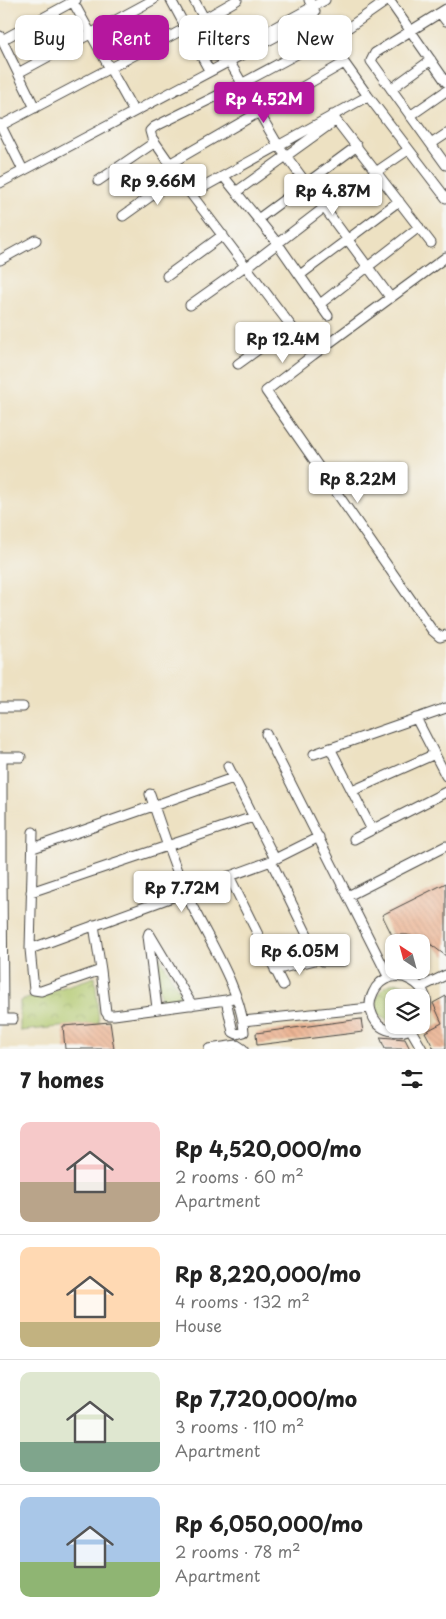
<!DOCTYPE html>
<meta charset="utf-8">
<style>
:root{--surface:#fff;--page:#f6f6f6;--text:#222;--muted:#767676;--line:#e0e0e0;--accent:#b5179e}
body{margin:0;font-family:"Playpen Sans",sans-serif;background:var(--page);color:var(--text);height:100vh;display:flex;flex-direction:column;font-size:19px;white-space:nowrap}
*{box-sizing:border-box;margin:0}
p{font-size:16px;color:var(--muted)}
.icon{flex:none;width:28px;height:28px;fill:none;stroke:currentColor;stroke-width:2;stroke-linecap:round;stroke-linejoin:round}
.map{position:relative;height:1049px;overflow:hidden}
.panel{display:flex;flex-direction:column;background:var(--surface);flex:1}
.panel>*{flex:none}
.guide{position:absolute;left:15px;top:15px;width:416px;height:45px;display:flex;gap:10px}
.needle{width:32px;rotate:324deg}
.tools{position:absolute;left:385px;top:934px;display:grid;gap:10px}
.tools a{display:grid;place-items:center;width:45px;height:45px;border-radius:10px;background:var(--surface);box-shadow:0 1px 4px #0004;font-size:25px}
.price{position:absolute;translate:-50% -42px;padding:0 11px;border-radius:5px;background:#fff;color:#222;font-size:16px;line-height:32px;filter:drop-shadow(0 1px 2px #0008)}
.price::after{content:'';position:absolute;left:50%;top:30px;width:15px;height:11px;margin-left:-8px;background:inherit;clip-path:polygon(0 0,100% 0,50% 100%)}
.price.active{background:var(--accent);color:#fff}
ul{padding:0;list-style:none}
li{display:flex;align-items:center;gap:15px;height:125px;padding:0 20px}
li+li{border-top:1px solid var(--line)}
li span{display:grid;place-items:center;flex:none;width:140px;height:100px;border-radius:10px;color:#555}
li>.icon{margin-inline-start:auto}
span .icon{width:60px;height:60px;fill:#fffc;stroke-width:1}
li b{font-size:21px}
h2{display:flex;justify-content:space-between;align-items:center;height:60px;padding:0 20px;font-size:21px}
.pill{padding:0 18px;border-radius:10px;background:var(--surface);box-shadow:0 1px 4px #0004;font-size:18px;line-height:45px}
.pill.active{background:var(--accent);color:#fff}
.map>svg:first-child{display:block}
.park{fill:url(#park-crowns);stroke:#6e794c}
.building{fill:url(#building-back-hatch)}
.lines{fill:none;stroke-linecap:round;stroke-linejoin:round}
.minor-casing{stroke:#484642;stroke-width:11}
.minor{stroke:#fff;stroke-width:9}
</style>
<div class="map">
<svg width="446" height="1049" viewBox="0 0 446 1049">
<defs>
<pattern id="park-crowns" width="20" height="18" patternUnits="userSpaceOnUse" patternTransform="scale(1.25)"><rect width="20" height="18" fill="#b0c76c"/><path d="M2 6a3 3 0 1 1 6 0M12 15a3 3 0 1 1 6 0" fill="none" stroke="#8fa259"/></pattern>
<pattern id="building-back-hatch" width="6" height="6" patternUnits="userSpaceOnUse" patternTransform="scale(1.25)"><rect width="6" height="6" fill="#ecb392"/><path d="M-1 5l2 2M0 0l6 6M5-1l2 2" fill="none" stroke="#cb9a7e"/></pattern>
</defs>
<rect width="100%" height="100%" fill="#f6f6f2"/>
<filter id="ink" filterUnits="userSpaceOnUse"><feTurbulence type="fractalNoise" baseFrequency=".02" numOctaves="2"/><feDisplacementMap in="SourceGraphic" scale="10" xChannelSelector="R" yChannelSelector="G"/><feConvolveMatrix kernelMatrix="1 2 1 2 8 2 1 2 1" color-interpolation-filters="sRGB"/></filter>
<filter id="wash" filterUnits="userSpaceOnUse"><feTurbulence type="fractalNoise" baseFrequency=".0096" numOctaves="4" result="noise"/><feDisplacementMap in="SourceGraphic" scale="20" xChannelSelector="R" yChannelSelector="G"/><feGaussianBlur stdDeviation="1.12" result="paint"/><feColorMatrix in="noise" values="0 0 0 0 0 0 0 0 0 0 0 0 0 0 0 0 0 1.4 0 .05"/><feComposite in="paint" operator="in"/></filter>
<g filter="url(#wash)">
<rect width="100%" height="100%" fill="#ede1c2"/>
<path class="park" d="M152 943 185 1001H161Z
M95 977 99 1023 20 1031V1001Z
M396 982 415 990 418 997 394 998V1024L379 1016C372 999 379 987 396 982Z"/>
<g id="blocks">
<path class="building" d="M446 883V956L425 940 407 935H392L382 915Z
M446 996V1049H434L425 1032 442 1023 433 1003Z
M361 1019 363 1032 257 1045 256 1033Z
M110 1022 114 1049H65L63 1026Z
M380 1037 405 1039 410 1049H385Z"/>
</g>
</g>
<g filter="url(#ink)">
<use href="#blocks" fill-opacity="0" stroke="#484642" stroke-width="1"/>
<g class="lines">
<defs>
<path id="minor" d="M72 0 133 110
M171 0 186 28
M194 0 204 18
M237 0 195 24V32L212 56 224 55 325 0
M389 0 446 82
M446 9 375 53 371 61 446 165
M440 13 446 21
M342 32 388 0
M0 36 35 108
M2 40 76 0
M229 61 278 145 390 297
M18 73 153 0
M391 89 431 60
M332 115 431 243
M410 116 446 91
M0 124 23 170
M0 126 186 28 209 70
M431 144 446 134
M171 163 344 63
M224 177 278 244 328 316
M98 181 155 142
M0 183 309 19 315 12 309 0
M236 192 336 120
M191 194 368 96
M446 198 368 96 328 40H323L243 83 154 127 150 131 152 138 191 194 313 355 446 257
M123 216 179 176
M258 219 357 146
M0 260 36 240
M247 267 325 207 408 150
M300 275 399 201
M167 276 223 235
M320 304 419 227
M190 305 245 266
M313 355 266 391 432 630 440 637 446 635
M238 364 291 326
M0 707H23
M416 718 446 776
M266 734 389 978
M330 748 372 830
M314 754 446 708
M0 757H21
M228 766 275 859
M352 791 435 754
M150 794C161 827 172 860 185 891 203 932 242 988 244 1032L237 1034 233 1032 226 1000
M33 832 30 949 34 990 41 991 101 970 106 1012 108 1015H114L226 1000 236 997
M354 839 446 792
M33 848 233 778
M271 861 319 959 323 961H343
M0 872H2L3 1019
M2 872V757
M229 876 283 985
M31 892 253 817
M348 896 446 846
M94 925 101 970
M30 949 271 861 319 837
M275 970 319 959
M421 987 446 975
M157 1008 148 936 149 933 192 1005
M0 1019H13
M243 1021 370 1008
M417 1025C401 1037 377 1033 371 1011 369 1005 370 999 373 993 389 957 444 987 421 1020
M411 1030 422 1049
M209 1049 237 1045 243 1049"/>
</defs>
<use href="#minor" class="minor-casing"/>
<use href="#minor" class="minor"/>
</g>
</g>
</svg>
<div class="tools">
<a><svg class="needle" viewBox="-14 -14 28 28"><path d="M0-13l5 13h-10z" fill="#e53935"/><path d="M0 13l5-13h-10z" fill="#767676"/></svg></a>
<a><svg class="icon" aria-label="layers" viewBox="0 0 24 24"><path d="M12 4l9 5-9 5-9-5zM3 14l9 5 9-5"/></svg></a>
</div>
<b class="price active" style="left:264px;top:124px">Rp 4.52M</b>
<b class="price" style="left:158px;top:206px">Rp 9.66M</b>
<b class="price" style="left:333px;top:216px">Rp 4.87M</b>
<b class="price" style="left:283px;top:364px">Rp 12.4M</b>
<b class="price" style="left:358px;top:504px">Rp 8.22M</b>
<b class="price" style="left:182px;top:913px">Rp 7.72M</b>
<b class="price" style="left:300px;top:976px">Rp 6.05M</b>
<div class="guide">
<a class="pill">Buy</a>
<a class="pill active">Rent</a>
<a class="pill">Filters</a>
<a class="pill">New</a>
</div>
</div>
<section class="panel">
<h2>7 homes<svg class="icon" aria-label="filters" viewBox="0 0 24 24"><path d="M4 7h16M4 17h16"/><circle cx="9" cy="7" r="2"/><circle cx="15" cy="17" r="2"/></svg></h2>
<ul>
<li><span style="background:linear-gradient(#f6c9c9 60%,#b9a48a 0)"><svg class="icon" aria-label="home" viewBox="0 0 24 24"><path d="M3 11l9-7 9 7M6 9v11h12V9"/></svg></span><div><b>Rp 4,520,000/mo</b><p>2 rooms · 60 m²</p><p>Apartment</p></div></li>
<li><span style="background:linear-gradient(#ffd9b3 75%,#c2b280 0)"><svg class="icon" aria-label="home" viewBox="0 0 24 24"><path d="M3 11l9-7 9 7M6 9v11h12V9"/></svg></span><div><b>Rp 8,220,000/mo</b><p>4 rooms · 132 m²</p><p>House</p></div></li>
<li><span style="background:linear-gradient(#dfe7d0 70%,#7fa58c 0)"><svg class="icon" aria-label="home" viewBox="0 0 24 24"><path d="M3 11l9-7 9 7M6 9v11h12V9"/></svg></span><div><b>Rp 7,720,000/mo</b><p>3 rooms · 110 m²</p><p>Apartment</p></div></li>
<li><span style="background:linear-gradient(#a9c7e8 65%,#8fb573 0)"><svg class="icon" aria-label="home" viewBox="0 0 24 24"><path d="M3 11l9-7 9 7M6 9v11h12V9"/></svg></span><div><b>Rp 6,050,000/mo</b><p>2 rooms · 78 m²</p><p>Apartment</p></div></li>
</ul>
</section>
